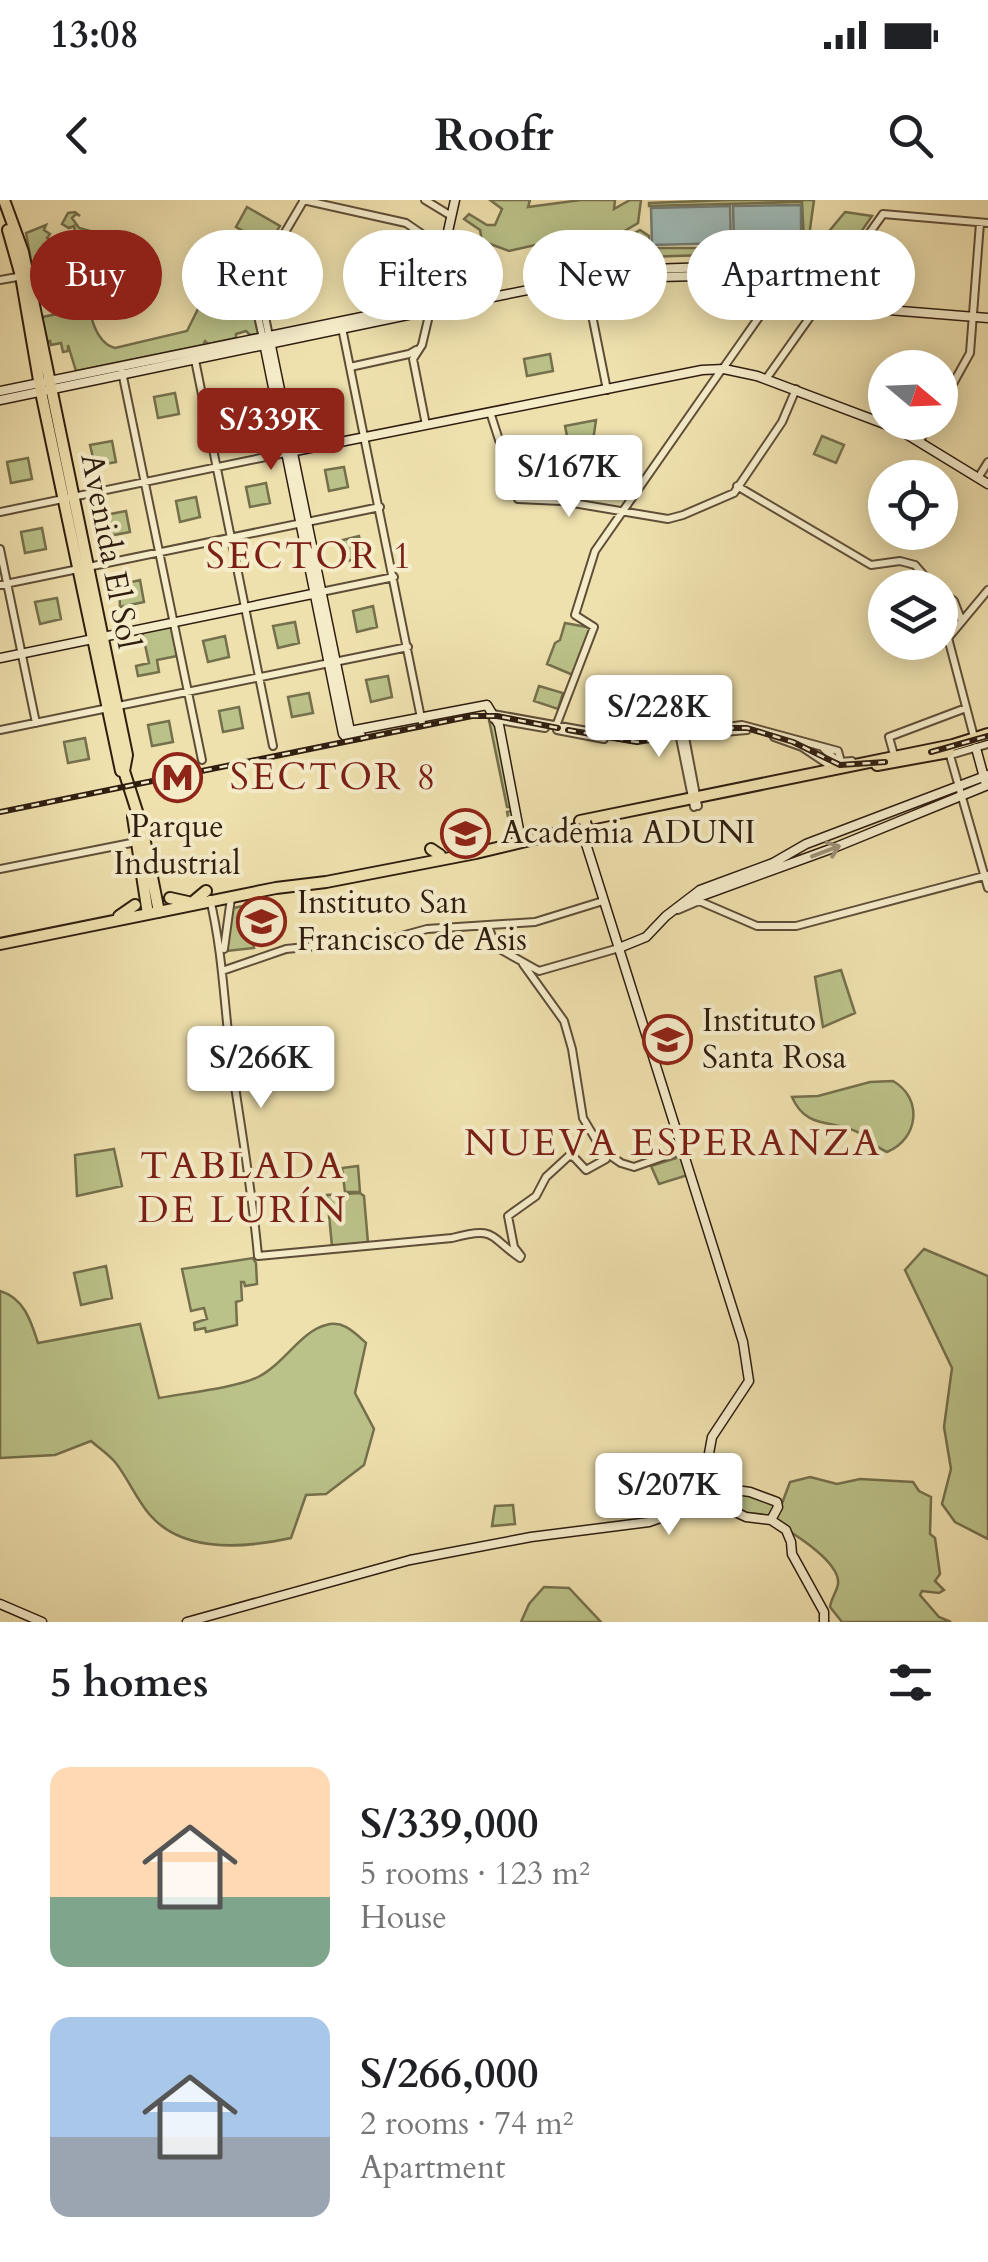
<!DOCTYPE html>
<meta charset="utf-8">
<style>
:root{--surface:#fff;--page:#f2f2f2;--text:#202124;--muted:#757577;--accent:#8f2418}
body{margin:0;font-family:Cardo,serif;background:var(--page);color:var(--text);height:100vh;display:flex;flex-direction:column;font-size:38px;white-space:nowrap}
*{box-sizing:border-box;margin:0}
p{font-size:32px;color:var(--muted)}
.icon{flex:none;width:55px;height:55px;fill:none;stroke:currentColor;stroke-width:2;stroke-linecap:round;stroke-linejoin:round}
.map{position:relative;height:1422px;overflow:hidden}
.side{display:flex;flex-direction:column;background:var(--surface);flex:1}
.side>*{flex:none}
.top-card{position:absolute;left:30px;top:30px;width:930px;height:90px;display:flex;gap:20px}
.needle{width:65px;rotate:109deg}
.controls{position:absolute;left:868px;top:150px;display:grid;gap:20px}
.controls a{display:grid;place-items:center;width:90px;height:90px;border-radius:50%;background:var(--surface);box-shadow:0 5px 25px #0003;font-size:50px}
.price{position:absolute;translate:-50% -85px;padding:0 22px;border-radius:10px;background:#fff;color:#222;font-size:32px;line-height:65px;filter:drop-shadow(0 2px 5px #0008)}
.price::after{content:'';position:absolute;left:50%;top:60px;width:30px;height:22px;margin-left:-15px;background:inherit;clip-path:polygon(0 0,100% 0,50% 100%)}
.price.selected{background:var(--accent);color:#fff}
ul{padding:0;list-style:none}
li{display:flex;align-items:center;gap:30px;height:250px;padding:0 50px}
li span{display:grid;place-items:center;flex:none;width:280px;height:200px;border-radius:20px;color:#555}
li>.icon{margin-inline-start:auto}
span .icon{width:120px;height:120px;fill:#fffc;stroke-width:1}
li b{font-size:42px}
h2{display:flex;justify-content:space-between;align-items:center;height:120px;padding:0 50px;font-size:42px}
.tag{padding:0 35px;border-radius:45px;background:var(--surface);box-shadow:0 5px 25px #0003;font-size:35px;line-height:90px}
.tag.selected{background:var(--accent);color:#fff}
.status{display:flex;justify-content:space-between;align-items:center;height:70px;padding:0 50px;background:var(--surface);direction:ltr}
.status svg{height:28px;fill:currentColor}
header{display:flex;justify-content:space-between;align-items:center;height:130px;padding:0 50px;background:var(--surface);font-size:45px;font-weight:800}
.map>svg:first-child{display:block}
.green{fill:#bbc289;stroke:#75704c;stroke-width:2.5}
.water{fill:#a0bab6;stroke:#737b73;stroke-width:2.5}
.lines{fill:none;stroke-linecap:round;stroke-linejoin:round}
.tertiary-casing{stroke:#5f4e37;stroke-width:10}
.secondary-casing{stroke:#2f1d0f;stroke-width:11}
.primary-casing{stroke:#2f1d0f;stroke-width:14}
.tertiary{stroke:#f5ecca;stroke-width:6}
.secondary{stroke:#f5ecca;stroke-width:8}
.primary{stroke:#efe1ae;stroke-width:10}
.rail-casing{stroke:#2f1d0f;stroke-width:6}
.rail{stroke:#f5ecca;stroke-width:2.5;stroke-dasharray:8;stroke-linecap:butt}
.primary-bridge-casing{stroke:#2f1d0f;stroke-width:14;stroke-linecap:butt}
.primary-bridge{stroke:#efe1ae;stroke-width:10}
.oneway{stroke:#9c8f76}
.labels{text-anchor:middle;dominant-baseline:central;stroke-width:8;stroke-linejoin:round;paint-order:stroke}
.street-label{font-size:32px;fill:#2f1d0f;stroke:#f5ecca}
.poi-label{font-size:32px;fill:#2f1d0f;stroke:#f5ecca;text-anchor:start}
.quarter-label{font-size:38px;letter-spacing:2.5px;fill:#7a1f14;stroke:#f5ecca}
</style>
<div class="status"><b>13:08</b><svg viewBox="0 0 49 12"><path d="M0 12V9h3v3zM5 12V6h3v6zM10 12V3h3v9zM15 12V0h3v12zM26 1h20v11H26zM47 4h2v5h-2z"/></svg></div>
<header><svg class="icon" aria-label="back" viewBox="0 0 24 24"><path d="M15 5l-7 7 7 7"/></svg>Roofr<svg class="icon" aria-label="search" viewBox="0 0 24 24"><circle cx="10" cy="10" r="6"/><path d="M15 15l6 6"/></svg></header>
<div class="map">
<svg width="988" height="1422" viewBox="0 0 988 1422">
<rect width="100%" height="100%" fill="#efe1ae"/>
<filter id="stains"><feTurbulence type="fractalNoise" baseFrequency=".002" numOctaves="4"/><feColorMatrix values="0 0 0 0 .2 0 0 0 0 .09 0 0 0 0 .02 0 0 0 .5 -.17"/></filter>
<radialGradient id="worn" r=".72"><stop offset=".6" stop-color="#630" stop-opacity="0"/><stop offset="1" stop-color="#630" stop-opacity=".3"/></radialGradient>
<path class="green" d="M490 0H530L528 7 581 0H615L614 9 630 0H641L638 23 611 39 553 41 509 51 482 41 480 30 464 19 469 14 487 25H495L502 9Z
M729 0H814L807 51 797 53 794 48 797 43 804 42 802 2 649 6V3Z
M247 7 280 26 268 45 236 27Z
M75 12 80 16 76 14 72 18 79 28 119 39V47L124 37 126 38 118 53 109 54C93 45 75 43 64 63L56 64 50 55 65 36 63 41 75 32 74 26 69 28 62 24 68 13Z
M845 12 872 16 815 99 791 77Z
M46 25 44 30 50 34 47 38 50 40 42 55 48 58 49 64 44 62 38 67 31 61 26 33Z
M640 30 649 36V48H714L706 55 645 57C634 52 633 44 633 34Z
M220 86 252 104 258 134 250 135 246 131 236 134V138L208 144 205 141 203 145 76 171 68 145V151L63 152 61 143 51 145 50 141 46 142 38 118 89 107C92 123 99 144 115 148L187 131 206 93 216 92Z
M550 154 553 171 527 176 524 159Z
M175 193 179 214 158 218 154 197Z
M331 196 335 216 314 221 310 200Z
M252 212 256 233 235 237 231 217Z
M596 220 593 241 567 236 565 226Z
M822 236 844 245 836 263 814 254Z
M112 241 116 262 95 266 90 245Z
M28 258 32 279 11 283 7 262Z
M565 266 586 270 583 290 563 287Z
M344 267 348 287 329 291 325 270Z
M266 283 270 303 250 307 246 287Z
M196 297 200 317 180 322 176 301Z
M126 311 130 332 109 336 105 315Z
M42 328 46 349 25 353 21 332Z
M359 336 364 357 343 362 339 341Z
M140 380 144 402 120 407 119 385Z
M57 398 61 419 40 424 35 402Z
M373 406 377 427 357 432 353 411Z
M295 422 299 443 278 448 273 426Z
M565 423 592 428 573 475 547 464 555 443 560 440Z
M172 425 177 456 157 460 159 472 138 476 136 466 149 463 142 431Z
M225 436 229 457 208 462 203 441Z
M388 476 392 497 371 502 366 480Z
M539 486 563 493 558 509 534 501Z
M309 493 313 513 292 517 288 497Z
M239 507 243 528 223 532 219 511Z
M489 520 502 523 518 605 515 606 519 634 516 635 511 631 507 612 511 611V607H507Z
M169 521 173 542 152 546 148 525Z
M85 538 89 559 68 563 64 542Z
M243 706 254 748 226 751 233 708Z
M841 770 855 813 823 827 815 777Z
M893 881C923 898 919 939 887 952 873 946 871 940 861 934 836 918 807 932 792 897L818 896 870 882Z
M114 949 122 986 77 996 75 955Z
M679 953 688 975 659 984 651 966 676 958V954Z
M358 966 360 992H345L342 968Z
M360 993 364 996 368 1043 332 1046 327 995Z
M924 1049 988 1076V1339L955 1322 942 1304 951 1269 944 1227 952 1168 905 1070Z
M253 1058 256 1063 257 1084 245 1086 244 1082H241L242 1100 236 1102 237 1125 206 1132 205 1128 195 1130 194 1123 207 1119 204 1108 191 1111 182 1069Z
M106 1066 112 1098 81 1105 74 1073Z
M0 1091C24 1098 31 1121 38 1143L140 1124 159 1198C185 1193 236 1188 258 1177 283 1165 301 1131 326 1125 343 1120 354 1132 366 1143L355 1193 374 1229 364 1265 326 1294 306 1295 291 1338C245 1348 184 1354 150 1315 136 1299 128 1278 115 1262 108 1254 99 1248 91 1241L55 1255 0 1258Z
M810 1277 837 1284 860 1279 913 1282 919 1291 931 1297 930 1334 935 1338 940 1374 935 1381 944 1390 939 1393 922 1391 920 1395 939 1417 951 1422H842L830 1407C831 1399 837 1391 838 1384 841 1361 789 1331 775 1322L790 1282Z
M738 1293H750L777 1304 767 1319 733 1309Z
M513 1305 515 1324 492 1326 495 1306Z
M544 1387 569 1388 601 1422H521L529 1404Z"/>
<path class="water" d="M801 5V41L734 43 733 6Z
M730 6 731 43 652 45 651 8Z"/>
<g class="lines">
<defs>
<path id="tertiary" d="M303 0 406 23 441 47
M425 0 448 14
M584 75 607 190
M0 80 23 76
M258 83 269 136
M771 100 814 104
M342 128 422 523
M263 138 255 103 257 80 304 0
M194 155 273 546
M350 167 409 154 416 150
M724 167 771 100
M122 172 202 560
M766 179 883 14 988 23
M940 207 970 153 980 23
M490 212 518 299 561 301 668 319 683 315 734 293 782 222 796 189
M426 225 413 159 422 145 430 111
M919 242 931 222
M978 278 988 262
M737 286 871 365 900 361 915 365 935 388
M0 312 285 253
M0 349 36 523
M0 385 380 307
M940 391 954 401 961 419
M321 392 394 377
M493 514 632 539 742 525 838 551 841 562 852 561
M493 519 545 528
M556 526 594 427 575 415 595 351 722 169
M0 530 408 447
M557 530 604 539
M700 534 747 530
M685 537 698 606
M774 537 802 547 829 565
M974 537 948 438 988 390
M680 538 694 607
M824 549 835 559 829 565
M949 552 988 688
M894 555 889 537 966 508
M950 555 988 544
M0 669 136 642
M210 699C222 749 224 800 230 851 239 919 252 987 258 1056L452 1038C496 1026 488 1036 520 1058
M678 710 699 701 757 726H796L988 675
M488 726 496 747 539 771 619 748
M224 749 231 698
M523 764 564 821 572 849 583 918 602 950 621 963 634 967 685 949
M222 771 286 749 394 738 427 729 535 722 603 701
M521 1056 514 1047 508 1016 536 996 546 977 571 954 586 970 606 959"/>
<path id="secondary" d="M576 78 590 71 772 65 785 76
M432 103 455 0
M433 109 583 79 771 74 786 80 814 104 988 118
M269 136 350 531 487 505 499 525 520 635
M263 138 343 534 347 538 361 536
M0 191 425 104
M0 200 427 111
M285 253 702 170 724 169 757 176 898 229 988 284
M0 458 317 393
M976 548 985 581
M696 698 836 647 988 585
M619 748 646 737 666 716 700 690 773 663 806 644 988 575
M701 1296 746 1317 771 1320 778 1307 777 1302 750 1292 707 1286
M771 1320 786 1330 791 1342 792 1354 824 1412V1422
M0 1404 42 1422
M187 1422 410 1360 531 1337 649 1322 669 1315 685 1306 703 1286 712 1237 749 1181 743 1142 581 628"/>
<path id="primary" d="M4 0 23 52 127 555 124 571 142 627 159 712
M8 30 21 76 41 192 121 571
M877 565 949 552
M133 617 148 714
M580 621 953 545 988 534
M431 649 440 655
M170 698 188 702
M194 701 206 691
M119 716 135 705
M0 744 276 688 326 682 476 653 580 628"/>
</defs>
<use href="#tertiary" class="tertiary-casing"/>
<use href="#secondary" class="secondary-casing"/>
<use href="#primary" class="primary-casing"/>
<use href="#tertiary" class="tertiary"/>
<use href="#secondary" class="secondary"/>
<use href="#primary" class="primary"/>
<defs>
<path id="rail" d="M568 530 637 542 725 528H747L793 542 840 565 885 562
M931 552 988 536
M0 612 472 516H497L558 528"/>
</defs>
<use href="#rail" class="rail-casing"/>
<use href="#rail" class="rail"/>
<defs>
<path id="primary-bridge" d="M585 622 586 626"/>
</defs>
<use href="#primary-bridge" class="primary-bridge-casing"/>
<use href="#primary-bridge" class="primary-bridge"/>
</g>
<defs><path id="oneway-shaft" d="M-6 0H5M1.5-3L5.5 0L1.5 3" fill="none" stroke-width="1.6" stroke-linecap="round" stroke-linejoin="round" transform="scale(2.5)"/></defs>
<use class="oneway" href="#oneway-shaft" transform="translate(826 651) rotate(-21)"/>
<defs>
<symbol id="metro-ring" viewBox="-11 -11 22 22"><circle r="9.5" fill="#f5ecca" stroke="#8f2418" stroke-width="1.5"/><path d="M-5.5 5V-5H-3L0 0L3-5H5.5V5H3V-.5L0 4L-3-.5V5Z" fill="#8f2418"/></symbol>
<symbol id="university-ring" viewBox="-11 -11 22 22"><circle r="9.5" fill="#f5ecca" stroke="#8f2418" stroke-width="1.5"/><path d="M0-5L7-2L0 1L-7-2ZM-4 1L0 2.5L4 1V4Q0 6-4 4Z" fill="#8f2418"/></symbol>
</defs>
<g fill-rule="evenodd">
<use href="#metro-ring" x="150" y="550" width="55" height="55"/>
<use href="#university-ring" x="438" y="606" width="55" height="55"/>
<use href="#university-ring" x="234" y="694" width="55" height="55"/>
<use href="#university-ring" x="640" y="812" width="55" height="55"/>
</g>
<g class="labels">
<g class="street-label">
<text transform="translate(110 351) rotate(79)">Avenida El Sol</text>
</g>
<g class="poi-label">
<text x="177" y="627" text-anchor="middle">Parque<tspan x="177" dy="37">Industrial</tspan></text>
<text x="501" y="633">Academia ADUNI</text>
<text x="297" y="703">Instituto San<tspan x="297" dy="37">Francisco de Asis</tspan></text>
<text x="702" y="821">Instituto<tspan x="702" dy="37">Santa Rosa</tspan></text>
</g>
<g class="quarter-label">
<text x="310" y="356">SECTOR 1</text>
<text x="334" y="577">SECTOR 8</text>
<text x="673" y="943">NUEVA ESPERANZA</text>
<text x="243" y="966">TABLADA<tspan x="243" dy="44">DE LURÍN</tspan></text>
</g>
</g>
<rect width="100%" height="100%" filter="url(#stains)"/>
<rect width="100%" height="100%" fill="url(#worn)"/>
</svg>
<div class="controls">
<a><svg class="needle" viewBox="-14 -14 28 28"><path d="M0-13l5 13h-10z" fill="#e53935"/><path d="M0 13l5-13h-10z" fill="#757577"/></svg></a>
<a><svg class="icon" aria-label="locate" viewBox="0 0 24 24"><circle cx="12" cy="12" r="6"/><path d="M12 2v4M12 18v4M2 12h4M18 12h4"/></svg></a>
<a><svg class="icon" aria-label="layers" viewBox="0 0 24 24"><path d="M12 4l9 5-9 5-9-5zM3 14l9 5 9-5"/></svg></a>
</div>
<b class="price selected" style="left:271px;top:273px">S/339K</b>
<b class="price" style="left:569px;top:320px">S/167K</b>
<b class="price" style="left:659px;top:560px">S/228K</b>
<b class="price" style="left:261px;top:911px">S/266K</b>
<b class="price" style="left:669px;top:1338px">S/207K</b>
<div class="top-card">
<a class="tag selected">Buy</a>
<a class="tag">Rent</a>
<a class="tag">Filters</a>
<a class="tag">New</a>
<a class="tag">Apartment</a>
</div>
</div>
<section class="side">
<h2>5 homes<svg class="icon" aria-label="filters" viewBox="0 0 24 24"><path d="M4 7h16M4 17h16"/><circle cx="9" cy="7" r="2"/><circle cx="15" cy="17" r="2"/></svg></h2>
<ul>
<li><span style="background:linear-gradient(#ffd9b3 65%,#7fa58c 0)"><svg class="icon" aria-label="home" viewBox="0 0 24 24"><path d="M3 11l9-7 9 7M6 9v11h12V9"/></svg></span><div><b>S/339,000</b><p>5 rooms · 123 m²</p><p>House</p></div></li>
<li><span style="background:linear-gradient(#a9c7e8 60%,#9aa5b1 0)"><svg class="icon" aria-label="home" viewBox="0 0 24 24"><path d="M3 11l9-7 9 7M6 9v11h12V9"/></svg></span><div><b>S/266,000</b><p>2 rooms · 74 m²</p><p>Apartment</p></div></li>
</ul>
</section>
